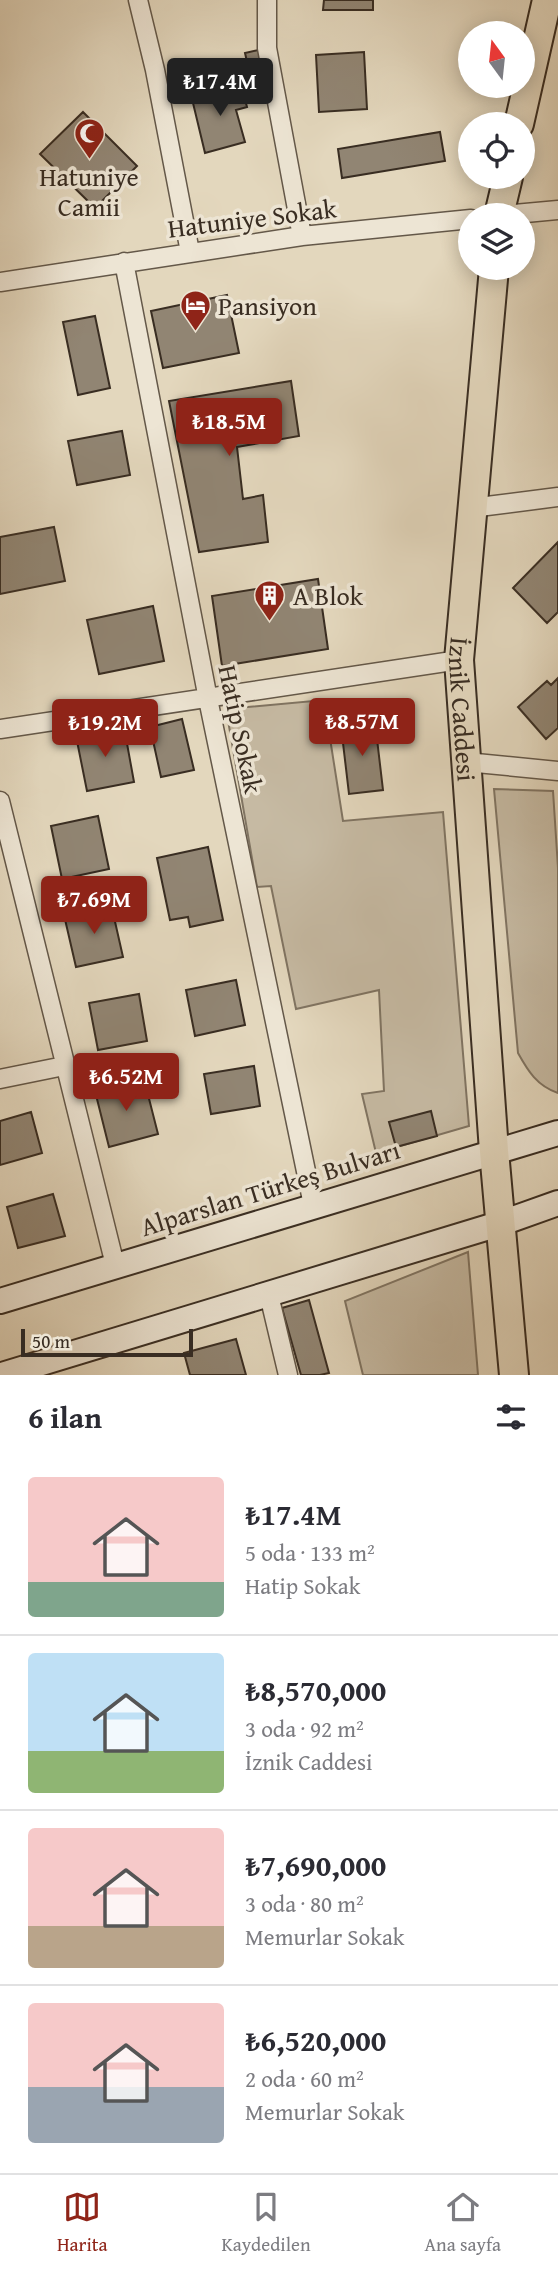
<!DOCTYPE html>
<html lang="tr">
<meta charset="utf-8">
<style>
:root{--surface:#fff;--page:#f7f7f7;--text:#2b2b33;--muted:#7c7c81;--line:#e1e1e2;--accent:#8f2418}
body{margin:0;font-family:"Gentium Book Plus",serif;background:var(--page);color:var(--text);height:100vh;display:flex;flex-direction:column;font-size:26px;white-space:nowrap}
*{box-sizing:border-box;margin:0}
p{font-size:23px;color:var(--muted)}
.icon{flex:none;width:38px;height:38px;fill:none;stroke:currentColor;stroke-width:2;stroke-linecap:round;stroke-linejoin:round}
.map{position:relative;height:1375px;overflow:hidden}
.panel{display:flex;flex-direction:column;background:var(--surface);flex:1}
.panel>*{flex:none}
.needle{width:46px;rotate:345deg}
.buttons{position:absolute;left:458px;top:21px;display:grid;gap:14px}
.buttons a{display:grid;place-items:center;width:77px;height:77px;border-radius:50%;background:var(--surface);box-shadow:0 4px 18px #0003;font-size:35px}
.scale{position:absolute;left:21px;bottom:18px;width:172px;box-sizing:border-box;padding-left:7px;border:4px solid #392d22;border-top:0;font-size:19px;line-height:24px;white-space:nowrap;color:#392d22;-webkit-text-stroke:5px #ede5d4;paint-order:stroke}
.price{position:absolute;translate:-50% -60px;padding:0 16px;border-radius:7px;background:var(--accent);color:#fff;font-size:23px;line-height:46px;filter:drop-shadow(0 2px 4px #0008)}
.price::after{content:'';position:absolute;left:50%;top:42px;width:21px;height:16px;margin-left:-10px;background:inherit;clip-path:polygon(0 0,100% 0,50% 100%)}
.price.on{background:#222;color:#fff}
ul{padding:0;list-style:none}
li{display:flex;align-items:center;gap:21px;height:175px;padding:0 28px}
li+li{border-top:2px solid var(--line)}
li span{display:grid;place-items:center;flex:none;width:196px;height:140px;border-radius:7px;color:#555}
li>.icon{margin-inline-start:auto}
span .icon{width:84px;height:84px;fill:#fffc;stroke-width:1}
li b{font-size:30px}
h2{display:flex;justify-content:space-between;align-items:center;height:84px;padding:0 28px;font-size:30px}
.tabs{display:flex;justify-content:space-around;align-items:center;height:98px;border-top:2px solid var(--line);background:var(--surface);font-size:19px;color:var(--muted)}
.tabs a{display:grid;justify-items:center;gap:4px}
.tabs .on{color:var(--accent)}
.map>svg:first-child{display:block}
.green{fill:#c6baa3;stroke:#807462;stroke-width:2}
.building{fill:#918573;stroke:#392d22;stroke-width:2}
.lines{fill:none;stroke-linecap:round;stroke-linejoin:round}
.minor-casing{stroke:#645849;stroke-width:21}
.secondary-casing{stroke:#392d22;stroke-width:28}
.primary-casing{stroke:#392d22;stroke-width:32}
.minor{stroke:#ede5d4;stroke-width:18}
.secondary{stroke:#ede5d4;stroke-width:24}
.primary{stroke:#e3d7bd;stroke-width:28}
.labels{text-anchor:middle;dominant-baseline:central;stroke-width:7;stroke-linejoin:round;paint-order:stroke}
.poi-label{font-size:26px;fill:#392d22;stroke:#ede5d4;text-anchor:start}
.street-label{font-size:26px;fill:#392d22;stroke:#ede5d4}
</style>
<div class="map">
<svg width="558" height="1375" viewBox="0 0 558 1375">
<rect width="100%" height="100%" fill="#e3d7bd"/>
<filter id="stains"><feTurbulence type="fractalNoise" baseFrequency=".00286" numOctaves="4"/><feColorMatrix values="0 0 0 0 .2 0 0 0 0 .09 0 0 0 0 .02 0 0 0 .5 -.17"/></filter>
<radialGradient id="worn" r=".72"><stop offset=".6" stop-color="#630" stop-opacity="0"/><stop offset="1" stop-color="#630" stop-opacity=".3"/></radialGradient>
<path class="green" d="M324 700 343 821 443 812 469 1126 376 1153 362 1094 384 1091 379 990 296 1009 271 886 257 887 226 709Z
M494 789 553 791 558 868V1093C537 1086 528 1071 518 1053Z
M468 1252 478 1375H363L345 1301Z"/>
<path class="building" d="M324 0H373V10H323Z
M267 48 272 74 251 79 245 53Z
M364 52 367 109 319 112 316 55Z
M241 85 247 107 236 110 245 142 205 153 193 103 204 100 201 92Z
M83 112 137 166 95 208 40 154Z
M440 132 445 161 342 178 338 149Z
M227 295 239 353 163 368 151 311Z
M95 316 110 388 78 395 63 322Z
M291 381 299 436 237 447 243 499 263 495 268 542 199 552 169 401Z
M122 431 130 475 77 485 68 441Z
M54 527 65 581 0 594V537Z
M558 542V612L547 623 513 588Z
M318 579 328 649 222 666 212 596Z
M153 606 164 661 99 674 87 620Z
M558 678V728L546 739 518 707 547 681 551 685Z
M182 719 194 770 161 777 150 727Z
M375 722 383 790 349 794 341 726Z
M124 727 134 782 87 791 76 736Z
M98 816 109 869 62 879 51 826Z
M208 847 223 920 190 927 188 917 170 920 157 858Z
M111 904 123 957 76 967 64 915Z
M236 980 245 1025 195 1036 186 990Z
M139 994 147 1041 98 1050 89 1003Z
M254 1066 260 1106 211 1114 204 1074Z
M144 1079 158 1134 109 1147 95 1091Z
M431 1111 437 1136 396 1147 389 1122Z
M31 1112 42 1153 0 1165V1121Z
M53 1194 65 1236 18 1248 7 1207Z
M309 1300 329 1373 320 1375H301L282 1308Z
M236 1339 246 1375H190L184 1353Z"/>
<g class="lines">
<defs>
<path id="minor" d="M138 0 155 70 190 252
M267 0V48L302 236
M504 215 558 210
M124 262 208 699 313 1205
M0 282 302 236 471 219
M471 508 558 497
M0 729 459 660
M466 762 558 771
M0 801 115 1265
M0 1079 64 1066
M269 1295 288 1375"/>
<path id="secondary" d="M0 1301 558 1133
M2 1375 502 1223 558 1203"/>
<g id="primary">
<path d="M519 124 547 0"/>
<path d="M499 215 508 177"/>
<path id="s1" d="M494 268 459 660 494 1151 514 1375"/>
</g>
</defs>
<use href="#minor" class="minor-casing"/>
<use href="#secondary" class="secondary-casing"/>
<use href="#primary" class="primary-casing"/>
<use href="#minor" class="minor"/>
<use href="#secondary" class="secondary"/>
<use href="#primary" class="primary"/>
</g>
<defs>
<symbol id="mosque-pin" viewBox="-11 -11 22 30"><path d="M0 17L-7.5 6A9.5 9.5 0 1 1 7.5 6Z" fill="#8f2418" stroke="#ede5d4"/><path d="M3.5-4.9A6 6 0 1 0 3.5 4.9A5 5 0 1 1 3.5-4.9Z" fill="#fff"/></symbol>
<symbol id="hotel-pin" viewBox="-11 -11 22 30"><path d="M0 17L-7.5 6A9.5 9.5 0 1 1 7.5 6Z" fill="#8f2418" stroke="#ede5d4"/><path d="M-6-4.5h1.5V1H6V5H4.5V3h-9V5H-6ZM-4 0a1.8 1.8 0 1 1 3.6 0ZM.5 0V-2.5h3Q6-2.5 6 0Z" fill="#fff"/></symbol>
<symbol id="building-pin" viewBox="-11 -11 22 30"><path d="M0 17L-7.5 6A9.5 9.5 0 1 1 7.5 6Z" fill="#8f2418" stroke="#ede5d4"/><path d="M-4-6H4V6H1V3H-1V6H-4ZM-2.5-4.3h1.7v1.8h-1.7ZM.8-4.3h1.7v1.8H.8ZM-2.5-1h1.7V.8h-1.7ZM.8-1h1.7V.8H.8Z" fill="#fff"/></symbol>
</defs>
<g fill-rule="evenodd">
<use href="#mosque-pin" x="72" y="116" width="35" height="47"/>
<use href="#hotel-pin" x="178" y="288" width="35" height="47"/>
<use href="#building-pin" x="252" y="578" width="35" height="47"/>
</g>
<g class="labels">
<g class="poi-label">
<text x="89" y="176" text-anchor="middle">Hatuniye<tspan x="89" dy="30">Camii</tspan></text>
<text x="218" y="305">Pansiyon</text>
<text x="293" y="595">A Blok</text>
</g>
<g class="street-label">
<text transform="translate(252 218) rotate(-7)">Hatuniye Sokak</text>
<text stroke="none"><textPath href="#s1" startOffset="443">İznik Caddesi</textPath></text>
<text transform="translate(241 729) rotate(78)">Hatip Sokak</text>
<text transform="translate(270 1188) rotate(-17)">Alparslan Türkeş Bulvarı</text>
</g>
</g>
<rect width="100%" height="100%" filter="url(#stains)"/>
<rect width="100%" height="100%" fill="url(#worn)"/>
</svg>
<div class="buttons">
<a><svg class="needle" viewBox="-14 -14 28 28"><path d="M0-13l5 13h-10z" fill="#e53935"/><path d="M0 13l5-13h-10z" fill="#7c7c81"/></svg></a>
<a><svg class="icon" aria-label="locate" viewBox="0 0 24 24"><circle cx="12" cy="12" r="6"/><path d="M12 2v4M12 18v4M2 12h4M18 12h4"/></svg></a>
<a><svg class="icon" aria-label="layers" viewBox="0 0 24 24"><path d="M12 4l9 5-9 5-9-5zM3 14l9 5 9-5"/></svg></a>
</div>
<div class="scale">50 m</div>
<b class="price on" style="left:220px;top:118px">₺17.4M</b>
<b class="price" style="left:229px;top:458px">₺18.5M</b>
<b class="price" style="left:362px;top:758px">₺8.57M</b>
<b class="price" style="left:105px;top:759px">₺19.2M</b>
<b class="price" style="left:94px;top:936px">₺7.69M</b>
<b class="price" style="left:126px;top:1113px">₺6.52M</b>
</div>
<section class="panel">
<h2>6 ilan<svg class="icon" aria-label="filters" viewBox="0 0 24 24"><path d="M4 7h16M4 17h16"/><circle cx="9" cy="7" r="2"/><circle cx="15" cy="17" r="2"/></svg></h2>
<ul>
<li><span style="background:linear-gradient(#f6c9c9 75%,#7fa58c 0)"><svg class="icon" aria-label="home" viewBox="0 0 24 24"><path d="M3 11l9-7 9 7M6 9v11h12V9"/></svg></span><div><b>₺17.4M</b><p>5 oda · 133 m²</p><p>Hatip Sokak</p></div></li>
<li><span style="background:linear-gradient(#bfe0f5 70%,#8fb573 0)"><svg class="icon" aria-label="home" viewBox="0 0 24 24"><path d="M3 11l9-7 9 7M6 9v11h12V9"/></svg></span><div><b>₺8,570,000</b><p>3 oda · 92 m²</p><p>İznik Caddesi</p></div></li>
<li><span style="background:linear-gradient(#f6c9c9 70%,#b9a48a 0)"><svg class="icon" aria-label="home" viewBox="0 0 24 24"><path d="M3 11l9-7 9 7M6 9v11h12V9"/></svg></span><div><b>₺7,690,000</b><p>3 oda · 80 m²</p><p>Memurlar Sokak</p></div></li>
<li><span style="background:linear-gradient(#f6c9c9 60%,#9aa5b1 0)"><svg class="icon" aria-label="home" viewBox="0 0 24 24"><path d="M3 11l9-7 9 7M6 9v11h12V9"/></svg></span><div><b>₺6,520,000</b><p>2 oda · 60 m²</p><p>Memurlar Sokak</p></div></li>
</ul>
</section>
<nav class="tabs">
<a class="on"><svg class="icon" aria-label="map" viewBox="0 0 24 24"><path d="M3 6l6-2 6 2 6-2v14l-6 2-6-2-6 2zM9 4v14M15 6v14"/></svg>Harita</a>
<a><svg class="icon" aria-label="saved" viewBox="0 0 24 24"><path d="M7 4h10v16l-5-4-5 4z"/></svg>Kaydedilen</a>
<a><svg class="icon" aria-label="home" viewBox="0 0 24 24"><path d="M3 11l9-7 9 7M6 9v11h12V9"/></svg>Ana sayfa</a>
</nav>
